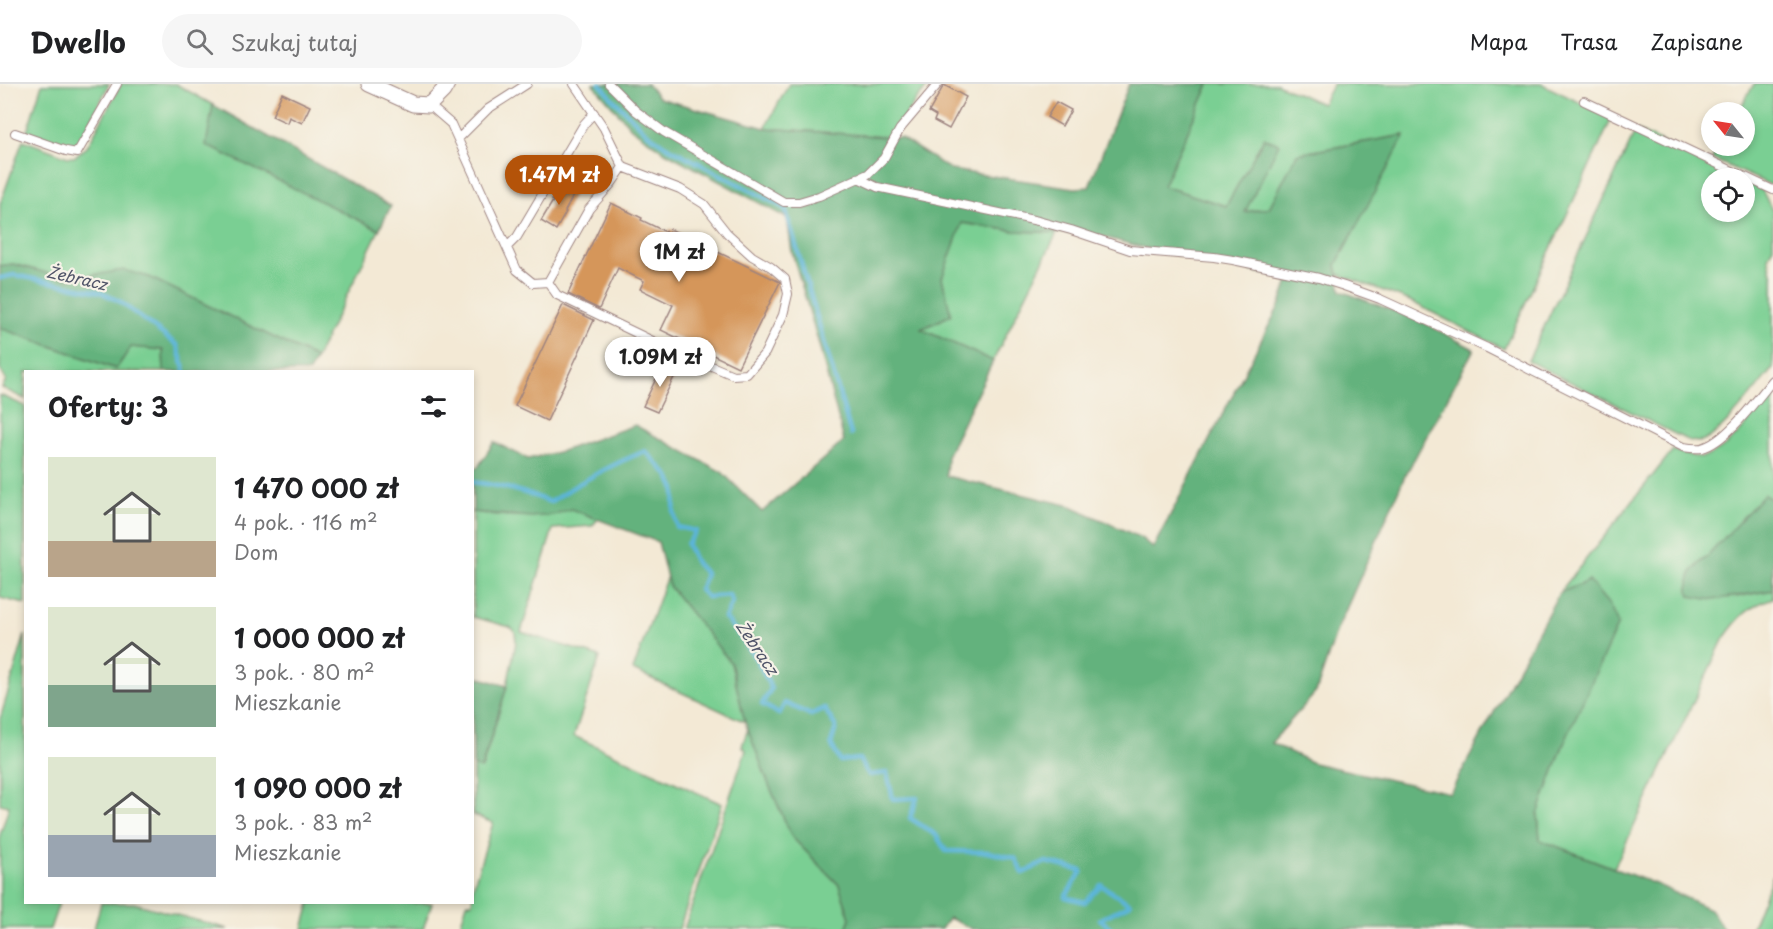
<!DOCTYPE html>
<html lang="pl">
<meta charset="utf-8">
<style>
:root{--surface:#fff;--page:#f6f6f6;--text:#202124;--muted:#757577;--line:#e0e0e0;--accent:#b45309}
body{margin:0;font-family:"Playpen Sans",sans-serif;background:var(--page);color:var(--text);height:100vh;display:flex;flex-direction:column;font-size:22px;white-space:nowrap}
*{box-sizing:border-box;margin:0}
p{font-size:20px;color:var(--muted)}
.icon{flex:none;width:33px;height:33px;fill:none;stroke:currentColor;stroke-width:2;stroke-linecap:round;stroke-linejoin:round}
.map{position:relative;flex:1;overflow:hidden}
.side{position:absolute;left:24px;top:286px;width:450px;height:534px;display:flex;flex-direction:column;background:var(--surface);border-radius:0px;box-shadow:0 3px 9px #0003}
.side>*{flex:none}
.needle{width:39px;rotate:300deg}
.controls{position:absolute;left:1701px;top:18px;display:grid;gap:12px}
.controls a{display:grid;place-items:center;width:54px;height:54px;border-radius:50%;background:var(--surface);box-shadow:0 3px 9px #0003;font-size:30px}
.price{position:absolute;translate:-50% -51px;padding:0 14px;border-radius:21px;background:#fff;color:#222;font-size:20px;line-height:39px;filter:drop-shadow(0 2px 3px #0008)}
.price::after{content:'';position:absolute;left:50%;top:36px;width:18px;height:14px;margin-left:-9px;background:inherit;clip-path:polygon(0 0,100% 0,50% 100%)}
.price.selected{background:var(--accent);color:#fff}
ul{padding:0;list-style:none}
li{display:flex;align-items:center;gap:18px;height:150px;padding:0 24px}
li span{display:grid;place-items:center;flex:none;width:168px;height:120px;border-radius:0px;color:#555}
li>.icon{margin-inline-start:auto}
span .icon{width:72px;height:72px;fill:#fffc;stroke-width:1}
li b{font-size:26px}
h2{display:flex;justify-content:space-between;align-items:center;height:72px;padding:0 24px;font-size:26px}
header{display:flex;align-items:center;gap:36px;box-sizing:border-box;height:84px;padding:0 30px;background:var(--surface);border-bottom:2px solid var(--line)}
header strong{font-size:28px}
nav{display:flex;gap:33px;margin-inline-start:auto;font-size:21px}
.search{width:420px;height:54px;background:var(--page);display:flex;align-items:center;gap:15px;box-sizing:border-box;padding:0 21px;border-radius:33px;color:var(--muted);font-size:22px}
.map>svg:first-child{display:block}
.green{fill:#7acf93;stroke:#62775f;stroke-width:1.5}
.forest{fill:#63b27d;stroke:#566854;stroke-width:1.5;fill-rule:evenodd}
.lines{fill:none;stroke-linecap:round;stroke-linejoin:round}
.stream{stroke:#5cb5d9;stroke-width:4.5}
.building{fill:#d5965a}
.service-casing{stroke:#9e8480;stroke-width:10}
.minor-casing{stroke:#9e8480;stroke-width:17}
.service{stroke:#fff;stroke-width:8}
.minor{stroke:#fff;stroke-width:15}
.labels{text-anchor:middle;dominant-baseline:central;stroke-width:4.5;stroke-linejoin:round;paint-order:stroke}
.water-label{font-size:16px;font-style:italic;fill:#505468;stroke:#f7f3e8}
</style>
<header>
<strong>Dwello</strong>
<div class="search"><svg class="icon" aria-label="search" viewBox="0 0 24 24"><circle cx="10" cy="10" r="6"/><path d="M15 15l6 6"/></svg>Szukaj tutaj</div>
<nav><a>Mapa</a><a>Trasa</a><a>Zapisane</a></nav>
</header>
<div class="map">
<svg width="1773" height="845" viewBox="0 0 1773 845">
<rect width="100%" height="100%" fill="#f7f3e8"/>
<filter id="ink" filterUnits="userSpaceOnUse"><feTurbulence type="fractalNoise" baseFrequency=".0167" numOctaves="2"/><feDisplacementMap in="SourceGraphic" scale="12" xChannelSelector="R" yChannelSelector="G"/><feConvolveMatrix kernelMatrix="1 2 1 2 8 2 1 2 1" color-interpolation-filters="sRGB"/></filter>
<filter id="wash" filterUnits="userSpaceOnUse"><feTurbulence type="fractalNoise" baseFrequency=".008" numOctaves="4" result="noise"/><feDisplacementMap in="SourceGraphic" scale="24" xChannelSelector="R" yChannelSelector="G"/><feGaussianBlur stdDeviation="1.35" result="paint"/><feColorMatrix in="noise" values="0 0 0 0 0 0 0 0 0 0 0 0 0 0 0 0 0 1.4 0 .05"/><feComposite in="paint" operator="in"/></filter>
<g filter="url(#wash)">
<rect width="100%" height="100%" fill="#f3e9d5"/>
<path class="green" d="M42 0H109L84 51C79 58 75 62 66 63L27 47Z
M121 0H176L213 21 207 61 379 146 316 274 149 193 96 190 69 195 13 180 0 182V120L23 56 68 73H74L87 63Z
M789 0H930L917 15 891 53 765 44Z
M1209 0H1277L1322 20 1333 0H1542L1612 34 1504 265 1408 216 1338 190 1336 181 1404 51 1297 70 1269 124 1244 128 1278 60 1264 54 1226 122 1163 102Z
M1754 0H1773V102L1712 75 1719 62H1744V28H1738Z
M1636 46 1738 94H1712V128H1744L1745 97 1762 106 1773 128V162L1768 173 1773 193V284C1759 301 1721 351 1703 357 1696 359 1691 357 1685 355L1528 277Z
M961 139 1015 147 1057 149 993 277 921 245 951 231 942 194Z
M0 244 116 285 131 263 163 266 164 288H26L25 315 2 304 6 296 0 285Z
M1773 308V417L1764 411 1706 474 1698 479 1737 513 1773 506V514C1749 522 1739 533 1724 554L1614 784 1540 756 1538 730 1564 659 1589 497 1559 509 1673 366C1682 370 1691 373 1701 373 1727 371 1757 327 1773 308Z
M0 311 25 322V520L0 514Z
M571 425 598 435 592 442 553 445 521 548 600 573 574 652 722 720 679 845H459L467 819H472L473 803 493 739 473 731V682L482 684 507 602 516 558 515 548 510 543 473 533V428C506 433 538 435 571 425Z
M667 492 669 502 731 579 745 638 633 586Z
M25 551 26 819H59L50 845H0V751L9 722 0 720V635Z
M748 645 769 701 792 753 839 801 850 834 846 845H684L746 666 742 662Z
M1773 791V845H1751Z
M101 819H134L228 845H94Z
M310 819H432L423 845H303Z"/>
<path class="forest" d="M593 0H647L659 14 765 44 901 54 951 86 1075 104 1089 103 1129 0H1209L1163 102 1226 122 1264 54 1279 60 1245 128 1269 124 1297 70 1405 51 1336 181 1341 207 1420 237 1474 265 1404 394 1337 546 1316 608 1271 659 1313 679 1450 709 1559 509 1589 497 1609 521 1618 540 1564 659 1538 730 1540 756 1658 801 1710 825 1724 845H972L949 834 941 845H846L850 834 839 801 792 753 769 701 745 638 731 579 669 502 658 458 571 425 553 431 531 433 473 428 472 385 478 383 494 358 528 375 562 367 635 341 722 388 762 428 844 357 818 257 792 168 787 134 665 68 631 44ZM962 139 1015 147 1092 150 1145 164 1289 195 1280 220 1153 464 1141 454 1071 422 946 392 947 372 993 277 921 245 951 231 942 194Z
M213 21 391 122 379 146 206 61Z
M13 180 69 195 124 186 149 193 316 274 309 288H164L163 266 131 263 116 285 0 244V182Z
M1764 410 1773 417V506L1713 516 1690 512C1686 495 1691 483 1706 474Z
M474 592 507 602 481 685 473 682 472 594Z"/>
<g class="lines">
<path class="stream" d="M600 0 614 16 647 49 666 62 784 124 786 127 851 350
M0 194 14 191 100 208 119 217 177 261 185 288
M472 398C500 401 524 407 550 418 581 397 610 381 645 367L668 391 675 405 674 428 677 443 696 447 687 460 696 479 706 490 700 506 707 513 729 511 732 518 725 534C744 556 760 577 771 605L762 620 779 630 785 619 811 631 824 624 836 643 831 660 840 677 859 675 869 691 887 689 893 715 917 714 910 734 936 751 946 767 987 768 1015 774 1023 789 1046 778 1082 787 1065 813 1085 818 1101 801 1130 820 1100 835 1112 845"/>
</g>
<g id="blocks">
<path class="building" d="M944 1 966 13 949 45 934 37 936 32 929 28Z
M282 9 310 22 302 39 289 33 287 39 272 32Z
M1056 18 1071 26 1062 42 1047 33Z
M561 98 576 106 565 127 566 128 556 146 541 137 553 117 552 116Z
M611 119 642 134 641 136 668 149 670 145 780 198 738 283 661 246 673 221 640 205 644 197 618 184 599 225 568 210Z
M563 221 594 236 547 337 515 322Z
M663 280 677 287 657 328 643 322Z"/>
</g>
</g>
<g filter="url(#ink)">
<use href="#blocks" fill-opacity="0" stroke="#9e8480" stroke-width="1.5"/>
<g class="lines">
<defs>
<path id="service" d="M609 0 636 27 664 48 784 118H799L819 112 868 90 884 74 900 45 938 0
M1584 17 1773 106
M429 21 451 40 517 186 533 199 548 198 589 125 612 99 623 83 604 44 574 0
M15 49 66 67 77 69 117 0
M458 55 488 25 527 0
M858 94 877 103 1038 137 1071 146 1130 166 1214 173 1233 176 1319 194 1344 202 1380 215 1487 264 1683 363C1689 364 1695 365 1702 364 1726 358 1757 315 1773 296
M507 163 517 153 584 40 594 29
M548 198 557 211 659 260 733 291 747 290 765 269 783 231 788 210 785 195 771 183 752 172 727 149 704 120 680 105 623 83"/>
<path id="minor" d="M369 0 413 20 429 21 443 7 447 0"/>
</defs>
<use href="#service" class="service-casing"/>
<use href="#minor" class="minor-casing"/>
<use href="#service" class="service"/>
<use href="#minor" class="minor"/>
</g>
</g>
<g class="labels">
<g class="water-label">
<text transform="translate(77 193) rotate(13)">Żebracz</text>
<text transform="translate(758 563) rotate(56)">Żebracz</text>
</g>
</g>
</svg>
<div class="controls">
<a><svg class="needle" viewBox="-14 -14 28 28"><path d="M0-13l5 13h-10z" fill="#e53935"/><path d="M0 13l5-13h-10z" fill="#757577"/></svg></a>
<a><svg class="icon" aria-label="locate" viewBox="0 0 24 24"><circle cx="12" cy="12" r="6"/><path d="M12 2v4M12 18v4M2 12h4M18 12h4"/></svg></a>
</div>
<b class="price selected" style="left:559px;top:122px">1.47M zł</b>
<b class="price" style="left:679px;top:199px">1M zł</b>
<b class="price" style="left:660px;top:304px">1.09M zł</b>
<section class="side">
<h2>Oferty: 3<svg class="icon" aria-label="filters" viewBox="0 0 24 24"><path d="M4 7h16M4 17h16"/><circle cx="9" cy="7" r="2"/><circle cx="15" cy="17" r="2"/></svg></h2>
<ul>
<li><span style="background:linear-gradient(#dfe7d0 70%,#b9a48a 0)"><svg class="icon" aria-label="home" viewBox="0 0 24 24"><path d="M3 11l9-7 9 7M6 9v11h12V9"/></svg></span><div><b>1 470 000 zł</b><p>4 pok. · 116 m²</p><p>Dom</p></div></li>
<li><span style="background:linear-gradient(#dfe7d0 65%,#7fa58c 0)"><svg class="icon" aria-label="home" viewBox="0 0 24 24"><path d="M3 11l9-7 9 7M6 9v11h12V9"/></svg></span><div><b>1 000 000 zł</b><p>3 pok. · 80 m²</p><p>Mieszkanie</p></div></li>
<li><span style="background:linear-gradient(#dfe7d0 65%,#9aa5b1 0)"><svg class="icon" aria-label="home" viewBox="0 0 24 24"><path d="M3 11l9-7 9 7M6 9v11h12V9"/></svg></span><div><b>1 090 000 zł</b><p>3 pok. · 83 m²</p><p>Mieszkanie</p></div></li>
</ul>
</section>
</div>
